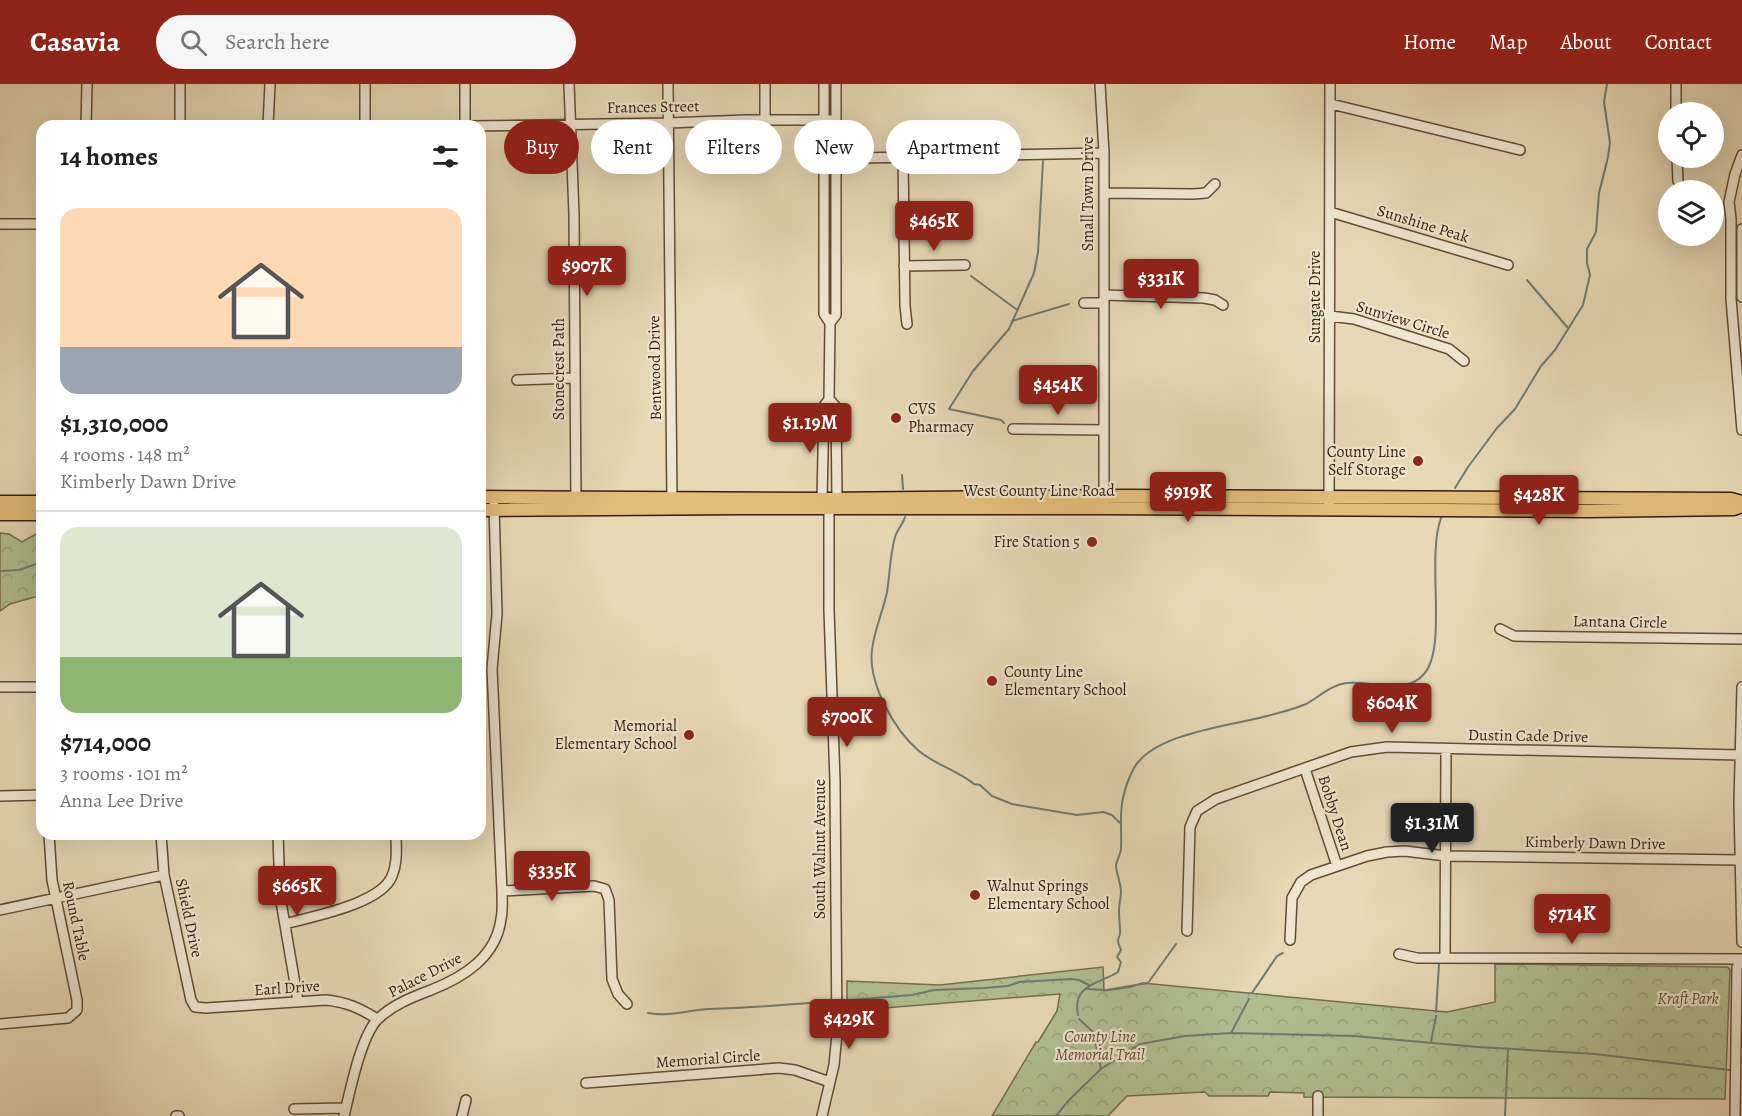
<!DOCTYPE html>
<meta charset="utf-8">
<style>
:root{--surface:#fff;--page:#f6f6f6;--text:#222;--muted:#767676;--line:#e0e0e0;--accent:#8f2418}
body{margin:0;font-family:Alegreya,serif;background:var(--page);color:var(--text);height:100vh;display:flex;flex-direction:column;font-size:22px;white-space:nowrap}
*{box-sizing:border-box;margin:0}
p{font-size:20px;color:var(--muted)}
.icon{flex:none;width:33px;height:33px;fill:none;stroke:currentColor;stroke-width:2;stroke-linecap:round;stroke-linejoin:round}
.map{position:relative;flex:1;overflow:hidden}
.panel{position:absolute;left:36px;top:36px;width:450px;height:720px;display:flex;flex-direction:column;background:var(--surface);border-radius:18px;box-shadow:0 6px 24px #0002}
.panel>*{flex:none}
.top-card{position:absolute;left:504px;top:36px;width:570px;height:54px;display:flex;gap:12px}
.fabs{position:absolute;left:1658px;top:18px;display:grid;gap:12px}
.fabs a{display:grid;place-items:center;width:66px;height:66px;border-radius:50%;background:var(--surface);box-shadow:0 6px 24px #0002;font-size:30px}
.price{position:absolute;translate:-50% -51px;padding:0 14px;border-radius:6px;background:var(--accent);color:#fff;font-size:20px;line-height:39px;filter:drop-shadow(0 2px 3px #0008)}
.price::after{content:'';position:absolute;left:50%;top:36px;width:18px;height:14px;margin-left:-9px;background:inherit;clip-path:polygon(0 0,100% 0,50% 100%)}
.price.active{background:#222;color:#fff}
ul{padding:0;list-style:none}
li{display:grid;align-content:center;gap:12px;height:318px;padding:0 24px}
li+li{border-top:2px solid var(--line)}
li span{display:grid;place-items:center;height:186px;border-radius:18px;color:#555}
li>.icon{margin-inline-start:auto}
span .icon{width:108px;height:108px;fill:#fffc;stroke-width:1}
li b{font-size:26px}
h2{display:flex;justify-content:space-between;align-items:center;height:72px;padding:0 24px;font-size:26px}
.tag{padding:0 21px;border-radius:27px;background:var(--surface);box-shadow:0 6px 24px #0002;font-size:21px;line-height:54px}
.tag.active{background:var(--accent);color:#fff}
header{display:flex;align-items:center;gap:36px;box-sizing:border-box;height:84px;padding:0 30px;background:var(--accent);color:#fff}
header strong{font-size:28px}
nav{display:flex;gap:33px;margin-inline-start:auto;font-size:21px}
.search{width:420px;height:54px;background:var(--page);display:flex;align-items:center;gap:15px;box-sizing:border-box;padding:0 21px;border-radius:33px;color:var(--muted);font-size:22px}
.map>svg:first-child{display:block}
.forest{fill:url(#forest-crowns);stroke:#746e4f;stroke-width:1.5}
.lines{fill:none;stroke-linecap:round;stroke-linejoin:round}
.stream{stroke:#717b6e;stroke-width:2}
.minor-casing{stroke:#644b37;stroke-width:12}
.major-casing{stroke:#381c0d;stroke-width:15}
.minor{stroke:#efe6cf;stroke-width:9}
.major{stroke:#e4bc7a;stroke-width:12}
.poi-dot{fill:#8f2418;stroke:#efe6cf;stroke-width:2}
.labels{text-anchor:middle;dominant-baseline:central;stroke-width:4.5;stroke-linejoin:round;paint-order:stroke}
.street-label{font-size:16px;fill:#381c0d;stroke:#efe6cf}
.poi-label{font-size:16px;fill:#381c0d;stroke:#efe6cf;text-anchor:start}
.park-label{font-size:16px;font-style:italic;fill:#5c4d35;stroke:#efe6cf}
</style>
<header>
<strong>Casavia</strong>
<div class="search"><svg class="icon" aria-label="search" viewBox="0 0 24 24"><circle cx="10" cy="10" r="6"/><path d="M15 15l6 6"/></svg>Search here</div>
<nav><a>Home</a><a>Map</a><a>About</a><a>Contact</a></nav>
</header>
<div class="map">
<svg width="1742" height="1032" viewBox="0 0 1742 1032">
<defs>
<pattern id="forest-crowns" width="20" height="18" patternUnits="userSpaceOnUse" patternTransform="scale(1.5)"><rect width="20" height="18" fill="#b1c091"/><path d="M2 6a3 3 0 1 1 6 0M12 15a3 3 0 1 1 6 0" fill="none" stroke="#99a47c"/></pattern>
</defs>
<rect width="100%" height="100%" fill="#e7d9b5"/>
<filter id="stains"><feTurbulence type="fractalNoise" baseFrequency=".00333" numOctaves="4"/><feColorMatrix values="0 0 0 0 .2 0 0 0 0 .09 0 0 0 0 .02 0 0 0 .5 -.17"/></filter>
<radialGradient id="worn" r=".72"><stop offset=".6" stop-color="#630" stop-opacity="0"/><stop offset="1" stop-color="#630" stop-opacity=".3"/></radialGradient>
<path class="forest" d="M0 449 9 450 22 458 36 450H42V511L10 520 0 527Z
M1495 880 1728 883 1730 886 1725 1015 1304 1013V1009L1270 1008 1268 1012H1209L1205 1008 1127 1012 1108 1032H992L1036 958H1038L1057 927 1060 910 847 927V897L940 901 1103 883 1104 907 1131 903 1142 899 1447 928 1495 918Z"/>
<g class="lines">
<path class="stream" d="M971 192 1016 225
M1527 196 1568 244
M1012 237 1069 220
M1004 339 1001 336 949 325 973 287 1009 245 1034 189 1038 168 1043 77
M902 391 903 405
M1455 404 1468 383 1497 344 1515 325 1541 282 1555 266 1583 221 1590 191 1587 179V165L1596 148 1599 109 1608 73 1610 59 1604 18 1607 0
M905 433C903 440 897 446 895 453 890 471 890 490 887 508 883 528 874 546 872 566 868 599 894 646 919 667 936 681 958 687 974 700L980 701 992 712 1012 720 1077 731 1103 728 1112 731 1120 739
M0 487 19 486 42 478
M1086 905 1106 906 1148 899 1176 860
M1252 909 1277 872 1283 869
M850 916 912 911 934 906 984 904 1008 902 1019 898 1071 895 1079 896 1089 901
M1436 928 1439 880
M648 929C668 933 689 926 709 925 747 924 784 921 822 918
M1078 931C1072 900 1099 900 1118 888L1121 878 1117 873 1121 866C1120 863 1118 860 1118 857 1118 854 1120 852 1120 849 1120 841 1119 833 1119 826 1119 820 1121 814 1121 808 1121 799 1116 789 1116 781 1117 775 1121 770 1121 764 1122 747 1119 731 1123 714 1125 705 1129 693 1134 684 1154 649 1230 642 1267 632 1279 629 1294 625 1306 620 1319 613 1331 601 1346 599 1370 596 1406 612 1424 590 1448 563 1426 474 1441 434
M1079 935 1093 948 1101 985
M1231 949 1249 915
M1431 958 1436 932
M1056 1032 1068 1017 1101 985 1140 960 1185 952 1231 949 1354 952 1478 963 1595 970 1730 986
M1505 1032 1508 966"/>
<defs>
<path id="minor" d="M569 0 574 130 576 420
M668 0 672 419
M1100 0 1104 69V418
M1676 0V28
M1331 20 1520 66
M765 36V0
M86 42 87 0
M180 42V0
M268 42 270 0
M365 42V0
M407 42H456
M465 42V0
M470 42 668 39 746 36H836
M1742 71 1735 90 1729 118 1731 135V215L1742 346
M903 73 905 222 907 240
M859 74 1104 69
M1677 74 1678 97
M1104 109 1193 110 1206 109 1215 100
M1330 128 1508 181
M0 140H42
M1742 145V213
M904 182 965 181
M1104 211 1204 214 1215 216 1223 221
M1084 219H1103
M1330 232 1354 235 1449 265 1464 277
M830 239 836 231V0
M517 296 574 294
M829 315 836 323 837 415 834 418
M1013 345 1104 346
M1329 425 1330 0
M1500 545 1514 552 1742 555
M0 603H42
M1742 603 1739 719 1742 858
M1305 685 1337 782
M0 712 42 711
M161 750 164 791 191 916 195 923 206 924 326 916C346 918 360 924 377 935
M278 750 280 812 298 917
M502 807 594 802 605 805 609 816 612 895 618 910 627 920
M0 826 164 791
M285 840C313 832 381 820 392 792 398 778 396 764 396 750
M1187 847 1190 743 1197 727 1216 715 1351 668 1387 663 1741 671
M1290 856 1292 814 1301 798 1311 791 1367 772 1387 768 1405 767 1446 772 1739 776
M1399 870 1417 874 1742 875
M1445 874 1446 666
M0 940 68 934 77 926V916L52 796 49 750
M586 999 779 984 795 986 830 998
M294 1025 346 1024
M176 1032H179
M344 1032C350 1008 361 950 379 934 394 920 413 913 431 906 464 893 496 873 501 835 503 826 502 816 502 807L492 585 497 530 494 421
M462 1032 466 1016
M822 1032 834 981 837 950 835 697 829 526V424L822 415 824 322 829 315 830 239 824 230V0
M1318 1032V1012
M1735 1032 1737 883 1742 876"/>
<path id="major" d="M480 413 822 415 1126 412 1731 415 1742 418
M0 418H42
M480 426 738 424H1104L1588 427 1734 425 1742 422
M0 430H42"/>
</defs>
<use href="#minor" class="minor-casing"/>
<use href="#major" class="major-casing"/>
<use href="#minor" class="minor"/>
<use href="#major" class="major"/>
</g>
<g class="poi-dot">
<circle cx="896" cy="334" r="6"/>
<circle cx="1418" cy="377" r="6"/>
<circle cx="1092" cy="458" r="6"/>
<circle cx="992" cy="597" r="6"/>
<circle cx="689" cy="651" r="6"/>
<circle cx="975" cy="811" r="6"/>
</g>
<g class="labels">
<g class="street-label">
<text transform="translate(653 23) rotate(-1)">Frances Street</text>
<text transform="translate(1088 110) rotate(-90)">Small Town Drive</text>
<text transform="translate(1423 140) rotate(17)">Sunshine Peak</text>
<text transform="translate(1315 213) rotate(-90)">Sungate Drive</text>
<text transform="translate(1403 236) rotate(17)">Sunview Circle</text>
<text transform="translate(655 284) rotate(-91)">Bentwood Drive</text>
<text transform="translate(559 285) rotate(-90)">Stonecrest Path</text>
<text x="1039" y="407">West County Line Road</text>
<text transform="translate(1620 538) rotate(1)">Lantana Circle</text>
<text transform="translate(1528 652) rotate(1)">Dustin Cade Drive</text>
<text transform="translate(1335 729) rotate(72)">Bobby Dean</text>
<text transform="translate(1595 759) rotate(1)">Kimberly Dawn Drive</text>
<text transform="translate(820 765) rotate(-90)">South Walnut Avenue</text>
<text transform="translate(189 834) rotate(78)">Shield Drive</text>
<text transform="translate(76 837) rotate(78)">Round Table</text>
<text transform="translate(425 891) rotate(-27)">Palace Drive</text>
<text transform="translate(287 904) rotate(-4)">Earl Drive</text>
<text transform="translate(708 975) rotate(-4)">Memorial Circle</text>
</g>
<g class="poi-label">
<text x="908" y="325">CVS<tspan x="908" dy="18">Pharmacy</tspan></text>
<text x="1406" y="368" text-anchor="end">County Line<tspan x="1406" dy="18">Self Storage</tspan></text>
<text x="1080" y="458" text-anchor="end">Fire Station 5</text>
<text x="1004" y="588">County Line<tspan x="1004" dy="18">Elementary School</tspan></text>
<text x="677" y="642" text-anchor="end">Memorial<tspan x="677" dy="18">Elementary School</tspan></text>
<text x="987" y="802">Walnut Springs<tspan x="987" dy="18">Elementary School</tspan></text>
</g>
<g class="park-label">
<text x="1688" y="915">Kraft Park</text>
<text x="1100" y="953">County Line<tspan x="1100" dy="18">Memorial Trail</tspan></text>
</g>
</g>
<rect width="100%" height="100%" filter="url(#stains)"/>
<rect width="100%" height="100%" fill="url(#worn)"/>
</svg>
<div class="fabs">
<a><svg class="icon" aria-label="locate" viewBox="0 0 24 24"><circle cx="12" cy="12" r="6"/><path d="M12 2v4M12 18v4M2 12h4M18 12h4"/></svg></a>
<a><svg class="icon" aria-label="layers" viewBox="0 0 24 24"><path d="M12 4l9 5-9 5-9-5zM3 14l9 5 9-5"/></svg></a>
</div>
<b class="price" style="left:934px;top:168px">$465K</b>
<b class="price" style="left:587px;top:213px">$907K</b>
<b class="price" style="left:1161px;top:226px">$331K</b>
<b class="price" style="left:1058px;top:332px">$454K</b>
<b class="price" style="left:810px;top:370px">$1.19M</b>
<b class="price" style="left:1188px;top:439px">$919K</b>
<b class="price" style="left:1539px;top:442px">$428K</b>
<b class="price" style="left:1392px;top:650px">$604K</b>
<b class="price" style="left:847px;top:664px">$700K</b>
<b class="price active" style="left:1432px;top:770px">$1.31M</b>
<b class="price" style="left:552px;top:818px">$335K</b>
<b class="price" style="left:297px;top:833px">$665K</b>
<b class="price" style="left:1572px;top:861px">$714K</b>
<b class="price" style="left:849px;top:966px">$429K</b>
<div class="top-card">
<a class="tag active">Buy</a>
<a class="tag">Rent</a>
<a class="tag">Filters</a>
<a class="tag">New</a>
<a class="tag">Apartment</a>
</div>
<section class="panel">
<h2>14 homes<svg class="icon" aria-label="filters" viewBox="0 0 24 24"><path d="M4 7h16M4 17h16"/><circle cx="9" cy="7" r="2"/><circle cx="15" cy="17" r="2"/></svg></h2>
<ul>
<li><span style="background:linear-gradient(#ffd9b3 75%,#9aa5b1 0)"><svg class="icon" aria-label="home" viewBox="0 0 24 24"><path d="M3 11l9-7 9 7M6 9v11h12V9"/></svg></span><div><b>$1,310,000</b><p>4 rooms · 148 m²</p><p>Kimberly Dawn Drive</p></div></li>
<li><span style="background:linear-gradient(#dfe7d0 70%,#8fb573 0)"><svg class="icon" aria-label="home" viewBox="0 0 24 24"><path d="M3 11l9-7 9 7M6 9v11h12V9"/></svg></span><div><b>$714,000</b><p>3 rooms · 101 m²</p><p>Anna Lee Drive</p></div></li>
</ul>
</section>
</div>
